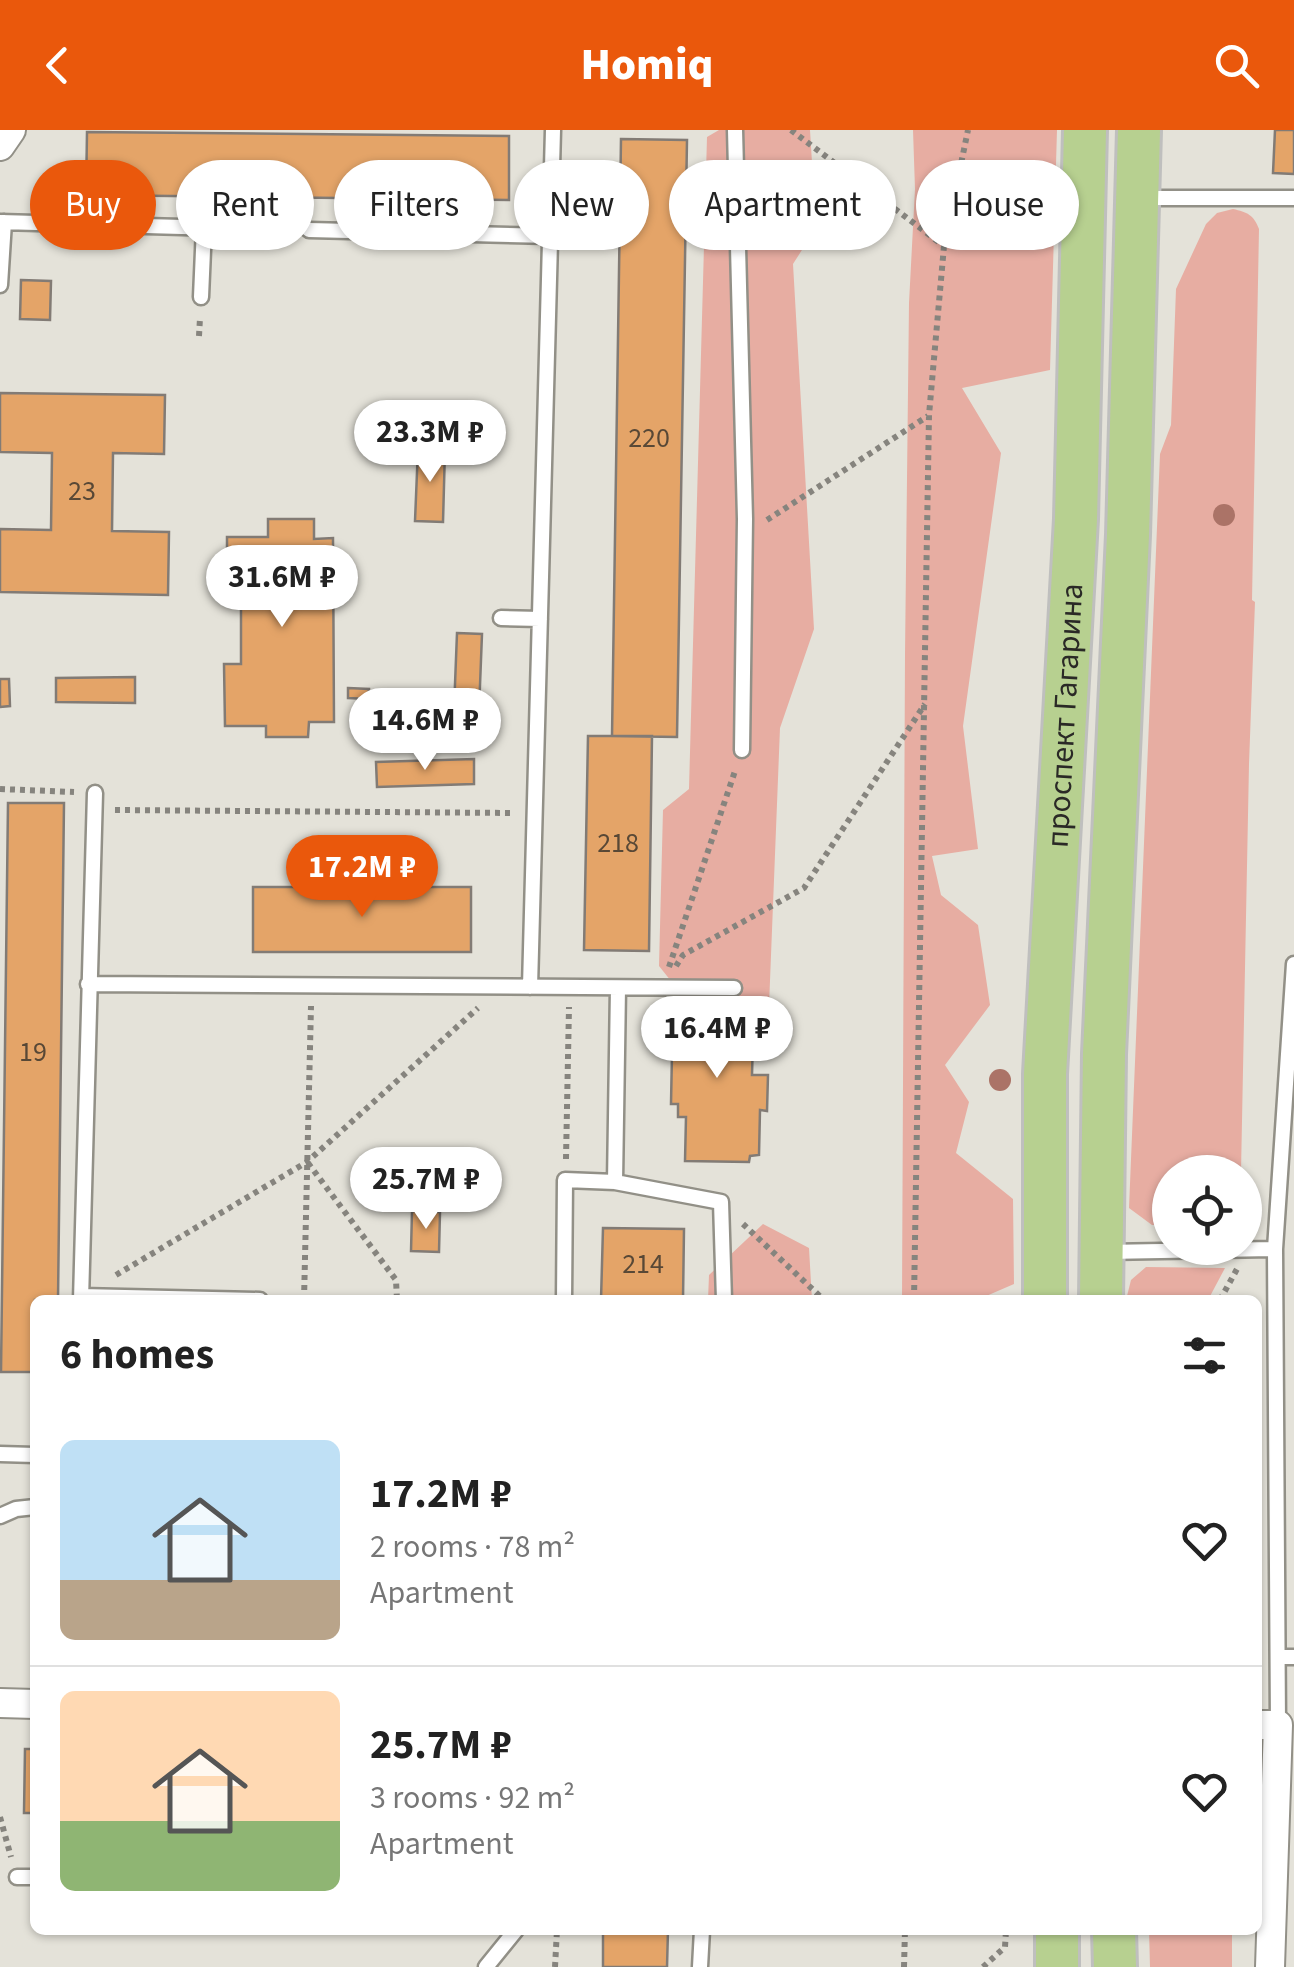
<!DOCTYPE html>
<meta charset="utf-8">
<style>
:root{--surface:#fff;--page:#f6f6f6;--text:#222;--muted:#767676;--line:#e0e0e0;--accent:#ea580c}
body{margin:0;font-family:"Source Sans 3",sans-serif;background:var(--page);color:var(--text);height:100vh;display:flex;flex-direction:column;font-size:38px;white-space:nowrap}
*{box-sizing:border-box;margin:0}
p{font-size:32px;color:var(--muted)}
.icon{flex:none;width:55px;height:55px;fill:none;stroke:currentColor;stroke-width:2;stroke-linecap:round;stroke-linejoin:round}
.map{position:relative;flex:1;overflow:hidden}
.drawer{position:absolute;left:30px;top:1165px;width:1232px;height:640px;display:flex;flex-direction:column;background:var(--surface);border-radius:15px;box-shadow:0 2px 8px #0004}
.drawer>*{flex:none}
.top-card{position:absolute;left:30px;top:30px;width:1235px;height:90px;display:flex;gap:20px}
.fabs{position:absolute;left:1152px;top:1025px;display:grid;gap:20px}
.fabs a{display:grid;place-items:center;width:110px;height:110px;border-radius:50%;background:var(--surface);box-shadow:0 2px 8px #0004;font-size:50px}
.price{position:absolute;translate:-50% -85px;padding:0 22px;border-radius:35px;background:#fff;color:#222;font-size:32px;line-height:65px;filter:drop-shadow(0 2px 5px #0008)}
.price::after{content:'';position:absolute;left:50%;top:60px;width:30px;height:22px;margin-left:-15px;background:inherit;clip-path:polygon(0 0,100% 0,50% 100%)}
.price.active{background:var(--accent);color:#fff}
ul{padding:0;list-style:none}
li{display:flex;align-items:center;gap:30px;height:250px;padding:0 30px}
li+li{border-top:2px solid var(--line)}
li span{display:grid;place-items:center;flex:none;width:280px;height:200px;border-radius:15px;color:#555}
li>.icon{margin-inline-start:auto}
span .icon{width:120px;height:120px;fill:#fffc;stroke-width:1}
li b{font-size:42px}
h2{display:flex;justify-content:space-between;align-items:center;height:120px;padding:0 30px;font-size:42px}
.pill{padding:0 35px;border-radius:45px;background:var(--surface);box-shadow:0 2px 8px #0004;font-size:35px;line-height:90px}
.pill.active{background:var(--accent);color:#fff}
header{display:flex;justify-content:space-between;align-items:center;height:130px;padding:0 30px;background:var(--accent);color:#fff;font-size:45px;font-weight:800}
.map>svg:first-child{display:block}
.green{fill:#e7ada2}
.building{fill:#e4a468;stroke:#827b75;stroke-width:2.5}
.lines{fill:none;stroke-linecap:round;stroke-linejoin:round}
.lane-casing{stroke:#929087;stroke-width:19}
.street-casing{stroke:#929087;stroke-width:32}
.primary-casing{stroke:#bfbfbe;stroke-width:48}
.path{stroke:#86847e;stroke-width:6;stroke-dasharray:5 5;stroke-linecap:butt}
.lane{stroke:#fff;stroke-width:14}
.street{stroke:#fff;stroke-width:28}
.primary{stroke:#b7d090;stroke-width:42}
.tree{fill:#ab7367}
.labels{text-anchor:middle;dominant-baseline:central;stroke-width:9;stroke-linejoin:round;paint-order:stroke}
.number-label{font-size:28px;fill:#584836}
.street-label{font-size:32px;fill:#2a2926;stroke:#e4e2d9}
</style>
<header><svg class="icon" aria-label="back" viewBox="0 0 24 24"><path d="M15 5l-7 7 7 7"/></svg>Homiq<svg class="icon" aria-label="search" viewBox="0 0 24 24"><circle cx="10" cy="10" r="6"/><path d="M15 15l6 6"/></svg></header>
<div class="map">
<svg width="1294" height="1837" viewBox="0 0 1294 1837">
<rect width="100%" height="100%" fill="#e4e2d9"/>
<path class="green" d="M719 0H810L816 98 793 134 814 499 780 598 769 876 683 866 659 836 663 680 689 659 707 7Z
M913 0H1057L1050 240 962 258 1001 323 963 596 978 719 932 726 941 765 978 795 990 875 945 935 969 972 956 1023 1013 1069 1014 1154 977 1170H902L905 525 909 173 915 59Z
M1233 79C1247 82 1254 85 1259 99L1252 470 1255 472 1249 634 1241 1042H1170V1094L1152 1095 1129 1078 1160 324 1171 295 1176 159 1206 94 1217 83Z
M763 1094 809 1118 812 1170H708L709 1145Z
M1146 1137 1225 1138 1208 1170H1126L1131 1150Z
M1149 1800H1227L1232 1804V1837H1150Z"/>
<path class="building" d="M1275 0H1294V44L1273 43Z
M87 2 509 6V70L86 65Z
M621 9 687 10 677 607 612 606Z
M21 150 51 151 50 190 20 189Z
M0 263 165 265 164 324 113 323 112 401 169 402 168 465 0 462V399L51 400 52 323 0 322Z
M418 318 445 319 443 392 415 391Z
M268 389H314V409L333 408 334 592H309L308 607H266V596H225L224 534H241V474L227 475V407H268Z
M457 503 482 504 479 581 454 580Z
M135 547V573L56 572V548Z
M0 549H9L10 576 0 577Z
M348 558 369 559 368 569 348 568Z
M588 606H652L649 821 584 820Z
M474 629V654L377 657 376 632Z
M8 673H64L58 1170H35V1242H1Z
M253 757H471V822H253Z
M673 873 754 874 752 945H768L767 981 760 980 759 1025 750 1026 749 1032 685 1031 686 987H678V974H671Z
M412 1081 440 1082 439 1122 411 1121Z
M603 1098 684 1099 683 1170H697H601Z
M25 1619H35V1683H24Z
M603 1800H668L667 1837H603Z"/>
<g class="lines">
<defs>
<path id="lane" d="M735 0 745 389 742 620
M1140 68H1294
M0 92 255 99
M309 100 550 106
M0 155 4 92
M201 167 204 97
M501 488 540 489
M88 854 734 858
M530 857 553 0
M615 1052 721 1072 724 1170
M1106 1122 1275 1119
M81 1166 260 1170
M81 1170 95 663
M564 1170 565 1050 615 1052 618 858
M0 1324 35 1325
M0 1386 16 1379 35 1377
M1278 1527H1294
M1278 1595 1275 1119 1294 834
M17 1747H35
M486 1837 516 1800
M700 1837 702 1800"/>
<path id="street" d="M0 16 11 0
M0 1573 35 1574
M1258 1595H1278L1270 1837"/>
<g id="primary">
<path id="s1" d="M1045 1170V944L1076 389 1085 0"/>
<path d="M1101 1170 1104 924 1128 405 1139 0"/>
<path d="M1057 1800V1837"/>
<path d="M1114 1800 1115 1837"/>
</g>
</defs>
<use href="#lane" class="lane-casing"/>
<use href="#street" class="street-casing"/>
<use href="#primary" class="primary-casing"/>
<path class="path" d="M791 0 944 116
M199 206 200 188
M767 390 928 286
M0 659 74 662
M115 680 513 683
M676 836 683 825 804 758 925 574
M669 837 735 641
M566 1029 569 877
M308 1033 396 1150 397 1170
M743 1094 824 1170
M116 1145 307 1032 478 878
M304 1170 311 876
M914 1170 929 285 944 116 968 0
M1220 1170 1237 1139
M0 1687 11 1727
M555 1837 557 1800
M904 1837 905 1800
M983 1837 1005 1817 1006 1800"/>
<use href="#lane" class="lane"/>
<use href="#street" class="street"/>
<use href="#primary" class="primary"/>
</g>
<g class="tree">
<circle cx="1224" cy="385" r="11"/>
<circle cx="1000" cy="950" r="11"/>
</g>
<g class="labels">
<g class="number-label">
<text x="649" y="308">220</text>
<text x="82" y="361">23</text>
<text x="618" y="713">218</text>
<text x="33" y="922">19</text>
<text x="643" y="1134">214</text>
</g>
<g class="street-label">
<text stroke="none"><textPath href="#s1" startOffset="585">проспект Гагарина</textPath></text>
</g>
</g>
</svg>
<div class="fabs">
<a><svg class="icon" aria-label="locate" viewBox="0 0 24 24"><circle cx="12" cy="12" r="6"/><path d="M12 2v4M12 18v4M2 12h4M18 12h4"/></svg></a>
</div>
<b class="price" style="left:430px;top:355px">23.3M ₽</b>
<b class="price" style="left:282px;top:500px">31.6M ₽</b>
<b class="price" style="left:425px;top:643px">14.6M ₽</b>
<b class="price active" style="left:362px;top:790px">17.2M ₽</b>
<b class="price" style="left:717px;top:951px">16.4M ₽</b>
<b class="price" style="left:426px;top:1102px">25.7M ₽</b>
<div class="top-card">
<a class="pill active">Buy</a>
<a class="pill">Rent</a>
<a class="pill">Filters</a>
<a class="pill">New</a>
<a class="pill">Apartment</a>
<a class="pill">House</a>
</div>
<section class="drawer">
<h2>6 homes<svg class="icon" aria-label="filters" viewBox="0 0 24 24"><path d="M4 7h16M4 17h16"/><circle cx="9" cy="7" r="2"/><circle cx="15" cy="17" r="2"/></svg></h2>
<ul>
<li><span style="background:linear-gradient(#bfe0f5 70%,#b9a48a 0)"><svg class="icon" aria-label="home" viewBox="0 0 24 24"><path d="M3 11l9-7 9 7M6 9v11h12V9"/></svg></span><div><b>17.2M ₽</b><p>2 rooms · 78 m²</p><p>Apartment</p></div><svg class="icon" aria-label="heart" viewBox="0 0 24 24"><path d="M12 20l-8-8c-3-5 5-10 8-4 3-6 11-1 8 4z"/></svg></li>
<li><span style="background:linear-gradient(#ffd9b3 65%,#8fb573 0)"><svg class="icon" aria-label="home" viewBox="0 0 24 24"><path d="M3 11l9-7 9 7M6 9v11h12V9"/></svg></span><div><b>25.7M ₽</b><p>3 rooms · 92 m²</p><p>Apartment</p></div><svg class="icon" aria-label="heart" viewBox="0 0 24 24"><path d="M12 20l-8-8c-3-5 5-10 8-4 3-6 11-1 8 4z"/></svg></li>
</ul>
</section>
</div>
